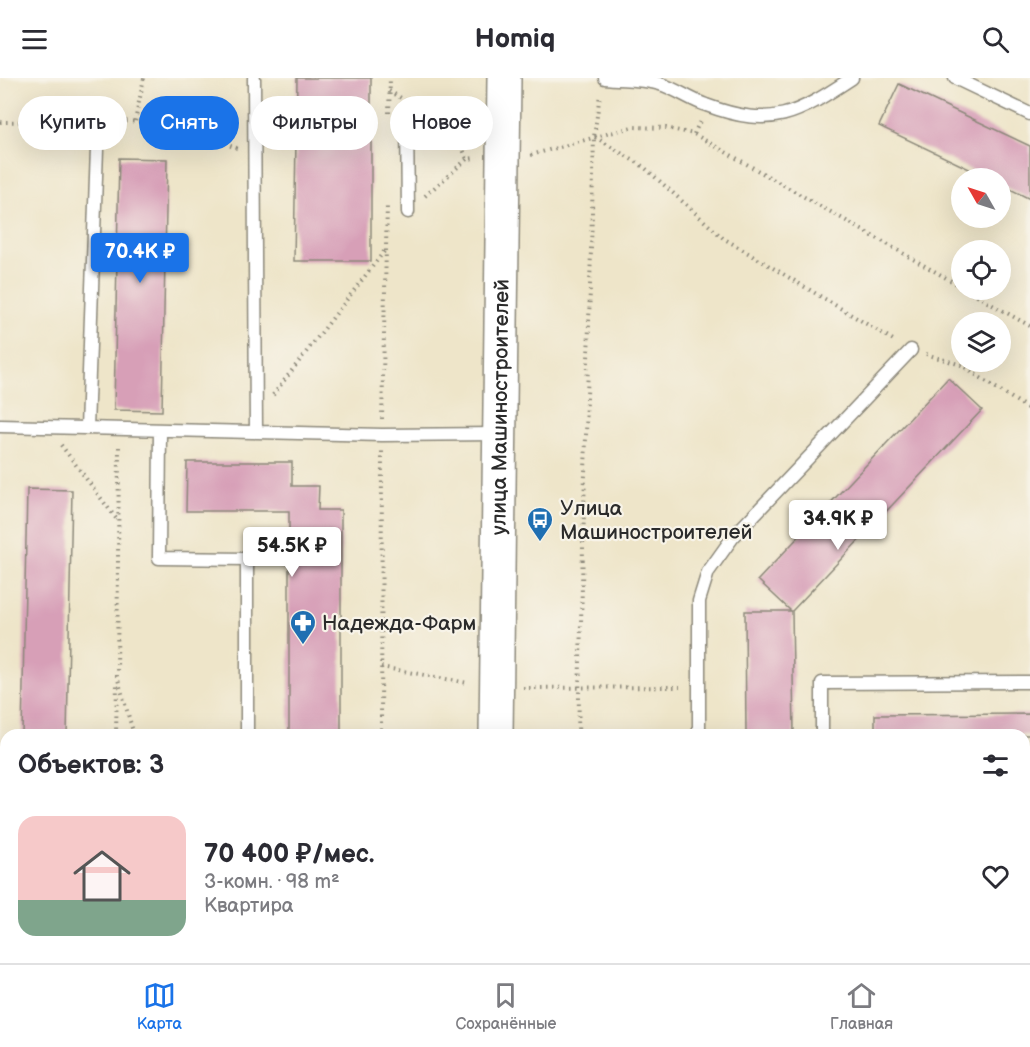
<!DOCTYPE html>
<html lang="ru">
<meta charset="utf-8">
<style>
:root{--surface:#fff;--page:#f7f7f7;--text:#2b2b33;--muted:#7c7c81;--line:#e1e1e2;--accent:#1a73e8}
body{margin:0;font-family:"Balsamiq Sans",sans-serif;background:var(--page);color:var(--text);height:100vh;display:flex;flex-direction:column;font-size:22px;white-space:nowrap}
*{box-sizing:border-box;margin:0}
p{font-size:20px;color:var(--muted)}
.icon{flex:none;width:33px;height:33px;fill:none;stroke:currentColor;stroke-width:2;stroke-linecap:round;stroke-linejoin:round}
.map{position:relative;flex:1;overflow:hidden}
.sheet{position:absolute;left:0px;top:651px;width:1030px;height:234px;display:flex;flex-direction:column;background:var(--surface);border-radius:18px 18px 0 0;box-shadow:0 6px 24px #0002}
.sheet>*{flex:none}
.guide{position:absolute;left:18px;top:18px;width:600px;height:54px;display:flex;gap:12px}
.needle{width:39px;rotate:309deg}
.controls{position:absolute;left:951px;top:90px;display:grid;gap:12px}
.controls a{display:grid;place-items:center;width:60px;height:60px;border-radius:50%;background:var(--surface);box-shadow:0 6px 24px #0002;font-size:30px}
.price{position:absolute;translate:-50% -51px;padding:0 14px;border-radius:6px;background:#fff;color:#222;font-size:20px;line-height:39px;filter:drop-shadow(0 2px 3px #0008)}
.price::after{content:'';position:absolute;left:50%;top:36px;width:18px;height:14px;margin-left:-9px;background:inherit;clip-path:polygon(0 0,100% 0,50% 100%)}
.price.current{background:var(--accent);color:#fff}
ul{padding:0;list-style:none}
li{display:flex;align-items:center;gap:18px;height:150px;padding:0 18px}
li+li{border-top:2px solid var(--line)}
li span{display:grid;place-items:center;flex:none;width:168px;height:120px;border-radius:18px;color:#555}
li>.icon{margin-inline-start:auto}
span .icon{width:72px;height:72px;fill:#fffc;stroke-width:1}
li b{font-size:26px}
h2{display:flex;justify-content:space-between;align-items:center;height:72px;padding:0 18px;font-size:26px}
.tag{padding:0 21px;border-radius:27px;background:var(--surface);box-shadow:0 6px 24px #0002;font-size:21px;line-height:54px}
.tag.current{background:var(--accent);color:#fff}
header{display:flex;justify-content:space-between;align-items:center;height:78px;padding:0 18px;background:var(--surface);font-size:27px;font-weight:800}
.tab-bar{display:flex;justify-content:space-around;align-items:center;height:84px;border-top:2px solid var(--line);background:var(--surface);font-size:16px;color:var(--muted)}
.tab-bar a{display:grid;justify-items:center;gap:3px}
.tab-bar .current{color:var(--accent)}
.map>svg:first-child{display:block}
.building{fill:#d79fb7}
.lines{fill:none;stroke-linecap:round;stroke-linejoin:round}
.service-casing{stroke:#8c887a;stroke-width:15}
.primary-casing{stroke:#8c887a;stroke-width:36}
.path{stroke:#8c887a;stroke-width:4;stroke-dasharray:1.5 4.5;stroke-linecap:butt}
.service{stroke:#fff;stroke-width:12}
.primary{stroke:#fff;stroke-width:33}
.labels{text-anchor:middle;dominant-baseline:central;stroke-width:4.5;stroke-linejoin:round;paint-order:stroke}
.street-label{font-size:21px;fill:#2b2b2b;stroke:#f7f3e8}
.poi-label{font-size:21px;fill:#2b2b2b;stroke:#f7f3e8;text-anchor:start}
</style>
<header><svg class="icon" aria-label="menu" viewBox="0 0 24 24"><path d="M4 6h16M4 12h16M4 18h16"/></svg>Homiq<svg class="icon" aria-label="search" viewBox="0 0 24 24"><circle cx="10" cy="10" r="6"/><path d="M15 15l6 6"/></svg></header>
<div class="map">
<svg width="1030" height="885" viewBox="0 0 1030 885">
<rect width="100%" height="100%" fill="#f7f3e8"/>
<filter id="ink" filterUnits="userSpaceOnUse"><feTurbulence type="fractalNoise" baseFrequency=".0167" numOctaves="2"/><feDisplacementMap in="SourceGraphic" scale="12" xChannelSelector="R" yChannelSelector="G"/><feConvolveMatrix kernelMatrix="1 2 1 2 8 2 1 2 1" color-interpolation-filters="sRGB"/></filter>
<filter id="wash" filterUnits="userSpaceOnUse"><feTurbulence type="fractalNoise" baseFrequency=".008" numOctaves="4" result="noise"/><feDisplacementMap in="SourceGraphic" scale="24" xChannelSelector="R" yChannelSelector="G"/><feGaussianBlur stdDeviation="1.35" result="paint"/><feColorMatrix in="noise" values="0 0 0 0 0 0 0 0 0 0 0 0 0 0 0 0 0 1.4 0 .05"/><feComposite in="paint" operator="in"/></filter>
<g filter="url(#wash)">
<rect width="100%" height="100%" fill="#eee5c9"/>
<g id="blocks">
<path class="building" d="M297 0H371V183H294Z
M899 6 1030 68V121L1000 106V100H988L879 48Z
M119 80 167 81 162 333 114 332Z
M948 300 982 332 792 533 794 657H746L745 533H791L758 502Z
M187 384H292V408H319L318 432H341V657H289V433H186Z
M27 411 72 412 67 657H22Z
M1030 636V657H875V637Z"/>
</g>
</g>
<g filter="url(#ink)">
<use href="#blocks" fill-opacity="0" stroke="#8c887a" stroke-width="1.5"/>
<g class="lines">
<defs>
<path id="service" d="M254 0 256 354
M605 0C622 2 643 1 660 6 676 11 691 22 706 27 773 52 797 36 852 0
M955 0 1030 36
M408 134 407 41 502 45
M0 348 382 357 498 356
M87 350 98 43
M160 352 159 480 247 481V657
M699 657V523L708 494 733 459 911 272
M822 657V605L1030 604
M1024 821 1030 824
M701 879V885
M824 879V885
M246 885V879
M398 885V879"/>
<g id="primary">
<path id="s1" d="M496 657 504 0"/>
<path d="M493 885V879"/>
</g>
</defs>
<use href="#service" class="service-casing"/>
<use href="#primary" class="primary-casing"/>
<path class="path" d="M389 13 406 23
M389 35 390 0
M114 43 162 44 237 70
M135 43 144 0
M0 44 80 43
M694 56 700 43
M595 59 644 89 723 160 895 263
M459 62 467 81
M531 77 632 49 666 50 694 56 962 209
M425 118 467 81 475 80
M966 212 1030 248
M926 276 961 287 1030 332
M273 317 386 171
M382 341 387 127
M61 367 118 443
M119 369 117 598 134 657
M381 589 468 605
M523 610 680 609
M116 657 117 604
M381 657 382 373
M578 657 594 59 600 16
M0 839H6
M578 879V885
M82 885 86 879"/>
<use href="#service" class="service"/>
<use href="#primary" class="primary"/>
</g>
</g>
<defs>
<symbol id="bus-pin" viewBox="-11 -11 22 30"><path d="M0 17L-7.5 6A9.5 9.5 0 1 1 7.5 6Z" fill="#1f6fb2" stroke="#f7f3e8"/><path d="M-5-6H5V4H4V6H2V4H-2V6H-4V4H-5ZM-3.5-4V0h7V-4ZM-3.5 1.2v1.5H-2V1.2ZM2 1.2v1.5H3.5V1.2Z" fill="#fff"/></symbol>
<symbol id="pharmacy-pin" viewBox="-11 -11 22 30"><path d="M0 17L-7.5 6A9.5 9.5 0 1 1 7.5 6Z" fill="#1f6fb2" stroke="#f7f3e8"/><path d="M-2-6h4v4h4v4h-4v4h-4v-4h-4v-4h4Z" fill="#fff"/></symbol>
</defs>
<g fill-rule="evenodd">
<use href="#bus-pin" x="525" y="427" width="30" height="40"/>
<use href="#pharmacy-pin" x="288" y="530" width="30" height="40"/>
</g>
<g class="labels">
<g class="street-label">
<text stroke="none"><textPath href="#s1" startOffset="328">улица Машиностроителей</textPath></text>
</g>
<g class="poi-label">
<text x="560" y="430">Улица<tspan x="560" dy="24">Машиностроителей</tspan></text>
<text x="322" y="545">Надежда-Фарм</text>
</g>
</g>
</svg>
<div class="controls">
<a><svg class="needle" viewBox="-14 -14 28 28"><path d="M0-13l5 13h-10z" fill="#e53935"/><path d="M0 13l5-13h-10z" fill="#7c7c81"/></svg></a>
<a><svg class="icon" aria-label="locate" viewBox="0 0 24 24"><circle cx="12" cy="12" r="6"/><path d="M12 2v4M12 18v4M2 12h4M18 12h4"/></svg></a>
<a><svg class="icon" aria-label="layers" viewBox="0 0 24 24"><path d="M12 4l9 5-9 5-9-5zM3 14l9 5 9-5"/></svg></a>
</div>
<b class="price current" style="left:140px;top:206px">70.4K ₽</b>
<b class="price" style="left:838px;top:473px">34.9K ₽</b>
<b class="price" style="left:292px;top:500px">54.5K ₽</b>
<div class="guide">
<a class="tag">Купить</a>
<a class="tag current">Снять</a>
<a class="tag">Фильтры</a>
<a class="tag">Новое</a>
</div>
<section class="sheet">
<h2>Объектов: 3<svg class="icon" aria-label="filters" viewBox="0 0 24 24"><path d="M4 7h16M4 17h16"/><circle cx="9" cy="7" r="2"/><circle cx="15" cy="17" r="2"/></svg></h2>
<ul>
<li><span style="background:linear-gradient(#f6c9c9 70%,#7fa58c 0)"><svg class="icon" aria-label="home" viewBox="0 0 24 24"><path d="M3 11l9-7 9 7M6 9v11h12V9"/></svg></span><div><b>70 400 ₽/мес.</b><p>3-комн. · 98 m²</p><p>Квартира</p></div><svg class="icon" aria-label="heart" viewBox="0 0 24 24"><path d="M12 20l-8-8c-3-5 5-10 8-4 3-6 11-1 8 4z"/></svg></li>
</ul>
</section>
</div>
<nav class="tab-bar">
<a class="current"><svg class="icon" aria-label="map" viewBox="0 0 24 24"><path d="M3 6l6-2 6 2 6-2v14l-6 2-6-2-6 2zM9 4v14M15 6v14"/></svg>Карта</a>
<a><svg class="icon" aria-label="saved" viewBox="0 0 24 24"><path d="M7 4h10v16l-5-4-5 4z"/></svg>Сохранённые</a>
<a><svg class="icon" aria-label="home" viewBox="0 0 24 24"><path d="M3 11l9-7 9 7M6 9v11h12V9"/></svg>Главная</a>
</nav>
